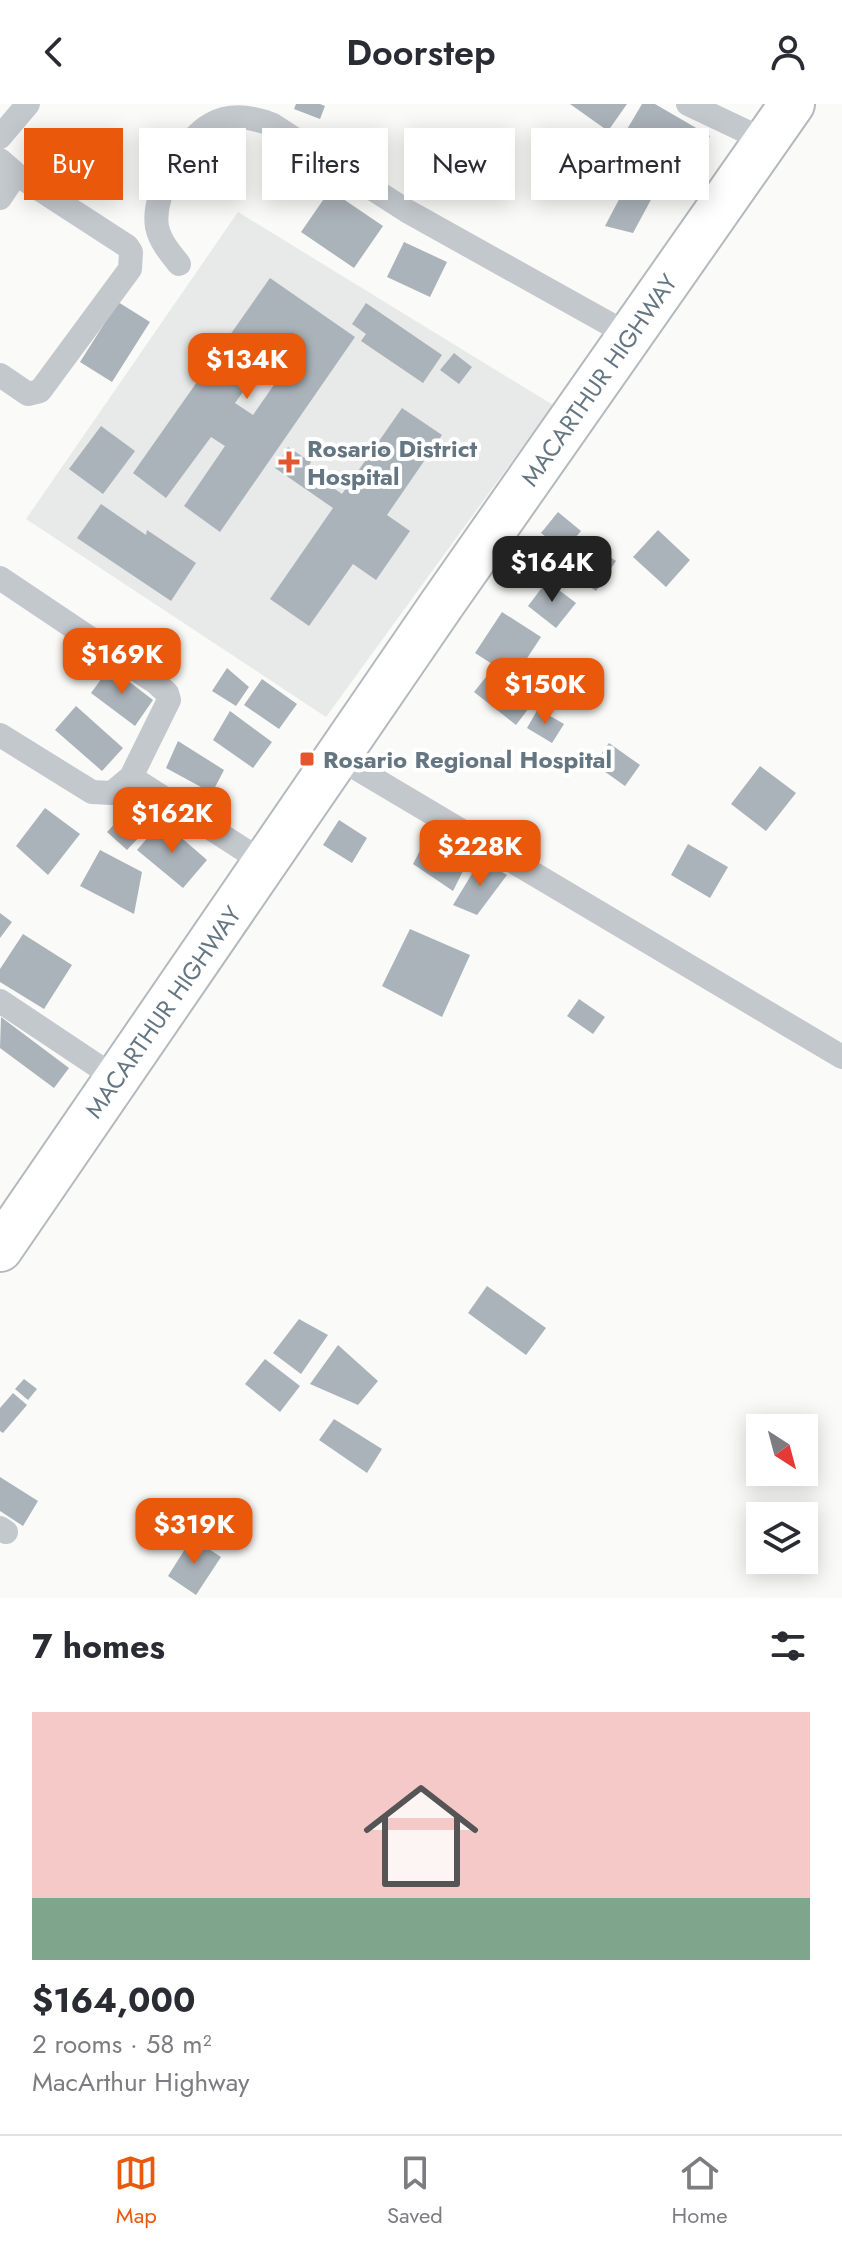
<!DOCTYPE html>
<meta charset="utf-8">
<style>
:root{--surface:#fff;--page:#f7f7f7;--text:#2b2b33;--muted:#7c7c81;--line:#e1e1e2;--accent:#ea580c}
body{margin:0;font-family:Jost,sans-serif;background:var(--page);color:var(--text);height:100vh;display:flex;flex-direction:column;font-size:30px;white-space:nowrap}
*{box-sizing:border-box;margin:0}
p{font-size:26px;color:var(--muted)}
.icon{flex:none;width:44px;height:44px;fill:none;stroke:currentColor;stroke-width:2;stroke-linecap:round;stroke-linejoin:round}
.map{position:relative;height:1494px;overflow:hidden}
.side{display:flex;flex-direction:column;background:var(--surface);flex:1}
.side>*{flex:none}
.top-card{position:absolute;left:24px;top:24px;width:794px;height:72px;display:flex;gap:16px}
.needle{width:52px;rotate:144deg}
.fabs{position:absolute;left:746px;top:1310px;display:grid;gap:16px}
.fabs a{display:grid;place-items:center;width:72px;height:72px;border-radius:0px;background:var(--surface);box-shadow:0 4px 20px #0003;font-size:40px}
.price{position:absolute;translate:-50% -68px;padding:0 18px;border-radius:16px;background:var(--accent);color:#fff;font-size:26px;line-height:52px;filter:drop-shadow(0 2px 4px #0008)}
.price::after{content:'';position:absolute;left:50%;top:48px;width:24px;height:18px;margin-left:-12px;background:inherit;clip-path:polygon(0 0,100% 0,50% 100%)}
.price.active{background:#222;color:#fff}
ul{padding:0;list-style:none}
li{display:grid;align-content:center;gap:16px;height:424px;padding:0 32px}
li span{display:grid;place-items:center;height:248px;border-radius:0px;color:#555}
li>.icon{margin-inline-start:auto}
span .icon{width:144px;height:144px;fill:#fffc;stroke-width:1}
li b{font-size:34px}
h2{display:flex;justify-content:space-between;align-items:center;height:96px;padding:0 32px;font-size:34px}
.tag{padding:0 28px;border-radius:0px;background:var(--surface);box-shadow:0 4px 20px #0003;font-size:28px;line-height:72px}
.tag.active{background:var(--accent);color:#fff}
header{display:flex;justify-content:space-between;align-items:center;height:104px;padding:0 32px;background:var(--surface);font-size:36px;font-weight:600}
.tab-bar{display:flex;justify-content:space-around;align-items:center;height:112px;border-top:2px solid var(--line);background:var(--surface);font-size:22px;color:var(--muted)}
.tab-bar a{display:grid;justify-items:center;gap:4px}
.tab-bar .active{color:var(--accent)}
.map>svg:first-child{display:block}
.built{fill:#e8e9e9}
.building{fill:#aab3b9;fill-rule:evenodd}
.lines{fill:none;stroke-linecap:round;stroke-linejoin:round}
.highway-casing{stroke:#b4b9bd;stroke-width:48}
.street{stroke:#c3c8cc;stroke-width:24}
.highway{stroke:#fff;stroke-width:44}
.poi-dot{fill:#e4572e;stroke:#fff;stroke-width:3}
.labels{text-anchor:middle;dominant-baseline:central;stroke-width:8;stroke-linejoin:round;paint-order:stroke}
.street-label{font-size:24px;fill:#657683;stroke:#fff}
.poi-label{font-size:24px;font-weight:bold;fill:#657683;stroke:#fff;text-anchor:start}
</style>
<header><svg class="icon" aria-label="back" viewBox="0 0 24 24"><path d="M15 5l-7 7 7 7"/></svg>Doorstep<svg class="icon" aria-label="person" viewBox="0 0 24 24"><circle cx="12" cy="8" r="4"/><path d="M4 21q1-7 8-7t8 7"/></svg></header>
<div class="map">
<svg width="842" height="1494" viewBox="0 0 842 1494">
<rect width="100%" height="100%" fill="#fafaf8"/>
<path class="built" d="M238 108 553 301 326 613 26 415Z"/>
<path class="building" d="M296 0H320L325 2 320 15 294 5Z
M570 0H627L608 27Z
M642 0H655L710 32 691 65 626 27Z
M635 65 660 79 633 129 605 122Z
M330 86 383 122 354 164 301 128Z
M404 138 447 158 430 193 387 173Z
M270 174 355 233 220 428 184 402 225 342 211 333 166 394 133 369ZM277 241 294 252 253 311 235 299Z
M118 198 150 218 112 278 80 258Z
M366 199 442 251 423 279 361 237 366 230 352 220Z
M454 249 472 263 459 280 440 266Z
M402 304 442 331 387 411 410 427 376 476 353 460 309 522 270 495 333 404 275 364 288 343 311 358 307 365 342 390Z
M101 322 135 347 103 390 69 365Z
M101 400 146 431 147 426 196 459 171 497 77 434Z
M558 408 581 427 564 447 541 429Z
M658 426 690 456 666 483 633 453Z
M580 432 616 457 596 487 560 462Z
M547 477 576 499 556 524 528 502Z
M502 508 541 533 514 574 475 549Z
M535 558 573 582 558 604 521 581Z
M110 563 153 596 135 622 91 589Z
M227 564 249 583 236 602 212 587Z
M490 568 532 600 516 621 474 588Z
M262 575 297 600 279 625 244 601Z
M76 602 123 644 102 667 55 626Z
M538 605 564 620 552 639 527 624Z
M230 607 272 638 253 664 213 636Z
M178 637 224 666 212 689 166 664Z
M609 639 640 661 625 682 594 660Z
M760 662 796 689 766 727 731 700Z
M139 694 159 712 127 746 107 728Z
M45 704 80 730 48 771 16 742Z
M339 716 367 734 352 759 323 741Z
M162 717 207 756 183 784 137 746Z
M427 733 467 759 453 787 413 760Z
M688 740 728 763 710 794 671 771Z
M100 746 142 768 134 810 80 782Z
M481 755 507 771 477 811 453 801Z
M0 809 12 818 0 834Z
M410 825 470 851 442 913 382 882Z
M23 830 72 861 44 905 0 878V865Z
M579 895 605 913 593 930 567 912Z
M1 913 69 964 54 984 0 944Z
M487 1182 546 1224 526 1251 468 1209Z
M299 1215 328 1231 301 1270 273 1249Z
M338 1241 378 1277 358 1301 310 1280Z
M265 1255 300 1282 280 1308 245 1280Z
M24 1275 37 1285 28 1296 15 1285Z
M13 1289 27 1301 3 1329 0 1327V1304Z
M334 1315 382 1345 367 1369 319 1336Z
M0 1373 38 1397 23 1422 0 1407Z
M192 1434 221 1453 196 1491 168 1472Z"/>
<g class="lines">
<defs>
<path id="highway" d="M0 1145 442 500 792 0"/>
</defs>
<use href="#highway" class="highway-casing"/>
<path class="street" d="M688 0 766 37
M0 33 28 0
M0 56 16 70 127 142 131 148 130 165 40 287 28 290 0 271
M0 94 16 70
M179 160C170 149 160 137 157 123 154 103 162 85 171 69 194 24 221 0 273 21L407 107 631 232
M0 474 155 578 167 589 169 596 131 673 112 689 92 688 0 631
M339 654 842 953
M131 673 266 760
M0 897 117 975
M0 1424 6 1428"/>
<use href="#highway" class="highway"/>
</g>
<g class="poi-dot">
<path d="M285 346h8v8h8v8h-8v8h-8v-8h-8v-8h8z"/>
<rect x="299" y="647" width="16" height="16" rx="4"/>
</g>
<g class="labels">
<g class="street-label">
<text transform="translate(599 276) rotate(-55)">MACARTHUR HIGHWAY</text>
<text transform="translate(163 908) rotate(-55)">MACARTHUR HIGHWAY</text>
</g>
<g class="poi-label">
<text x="307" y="344">Rosario District<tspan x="307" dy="28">Hospital</tspan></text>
<text x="323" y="655">Rosario Regional Hospital</text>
</g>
</g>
</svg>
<div class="fabs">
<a><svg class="needle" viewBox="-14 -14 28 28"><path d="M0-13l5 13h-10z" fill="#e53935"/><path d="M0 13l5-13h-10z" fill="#7c7c81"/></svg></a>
<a><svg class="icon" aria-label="layers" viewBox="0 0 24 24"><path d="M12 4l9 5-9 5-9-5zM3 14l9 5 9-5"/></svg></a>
</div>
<b class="price" style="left:247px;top:297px">$134K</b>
<b class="price active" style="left:552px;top:500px">$164K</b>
<b class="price" style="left:122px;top:592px">$169K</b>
<b class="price" style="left:545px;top:622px">$150K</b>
<b class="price" style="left:172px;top:751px">$162K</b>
<b class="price" style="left:480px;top:784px">$228K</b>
<b class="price" style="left:194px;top:1462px">$319K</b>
<div class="top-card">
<a class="tag active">Buy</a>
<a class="tag">Rent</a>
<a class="tag">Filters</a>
<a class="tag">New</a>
<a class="tag">Apartment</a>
</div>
</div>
<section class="side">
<h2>7 homes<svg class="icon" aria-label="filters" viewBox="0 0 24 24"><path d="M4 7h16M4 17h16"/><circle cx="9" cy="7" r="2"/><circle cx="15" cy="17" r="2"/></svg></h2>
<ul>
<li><span style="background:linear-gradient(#f6c9c9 75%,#7fa58c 0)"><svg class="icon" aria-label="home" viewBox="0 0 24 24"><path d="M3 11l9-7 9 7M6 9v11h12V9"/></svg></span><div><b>$164,000</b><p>2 rooms · 58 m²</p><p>MacArthur Highway</p></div></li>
</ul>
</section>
<nav class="tab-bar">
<a class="active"><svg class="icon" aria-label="map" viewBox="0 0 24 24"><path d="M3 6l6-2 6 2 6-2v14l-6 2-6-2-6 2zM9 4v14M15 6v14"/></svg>Map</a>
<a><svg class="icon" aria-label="saved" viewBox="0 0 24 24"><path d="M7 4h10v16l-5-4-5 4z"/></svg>Saved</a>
<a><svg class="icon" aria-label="home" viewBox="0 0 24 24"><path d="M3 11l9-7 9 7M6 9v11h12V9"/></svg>Home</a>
</nav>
